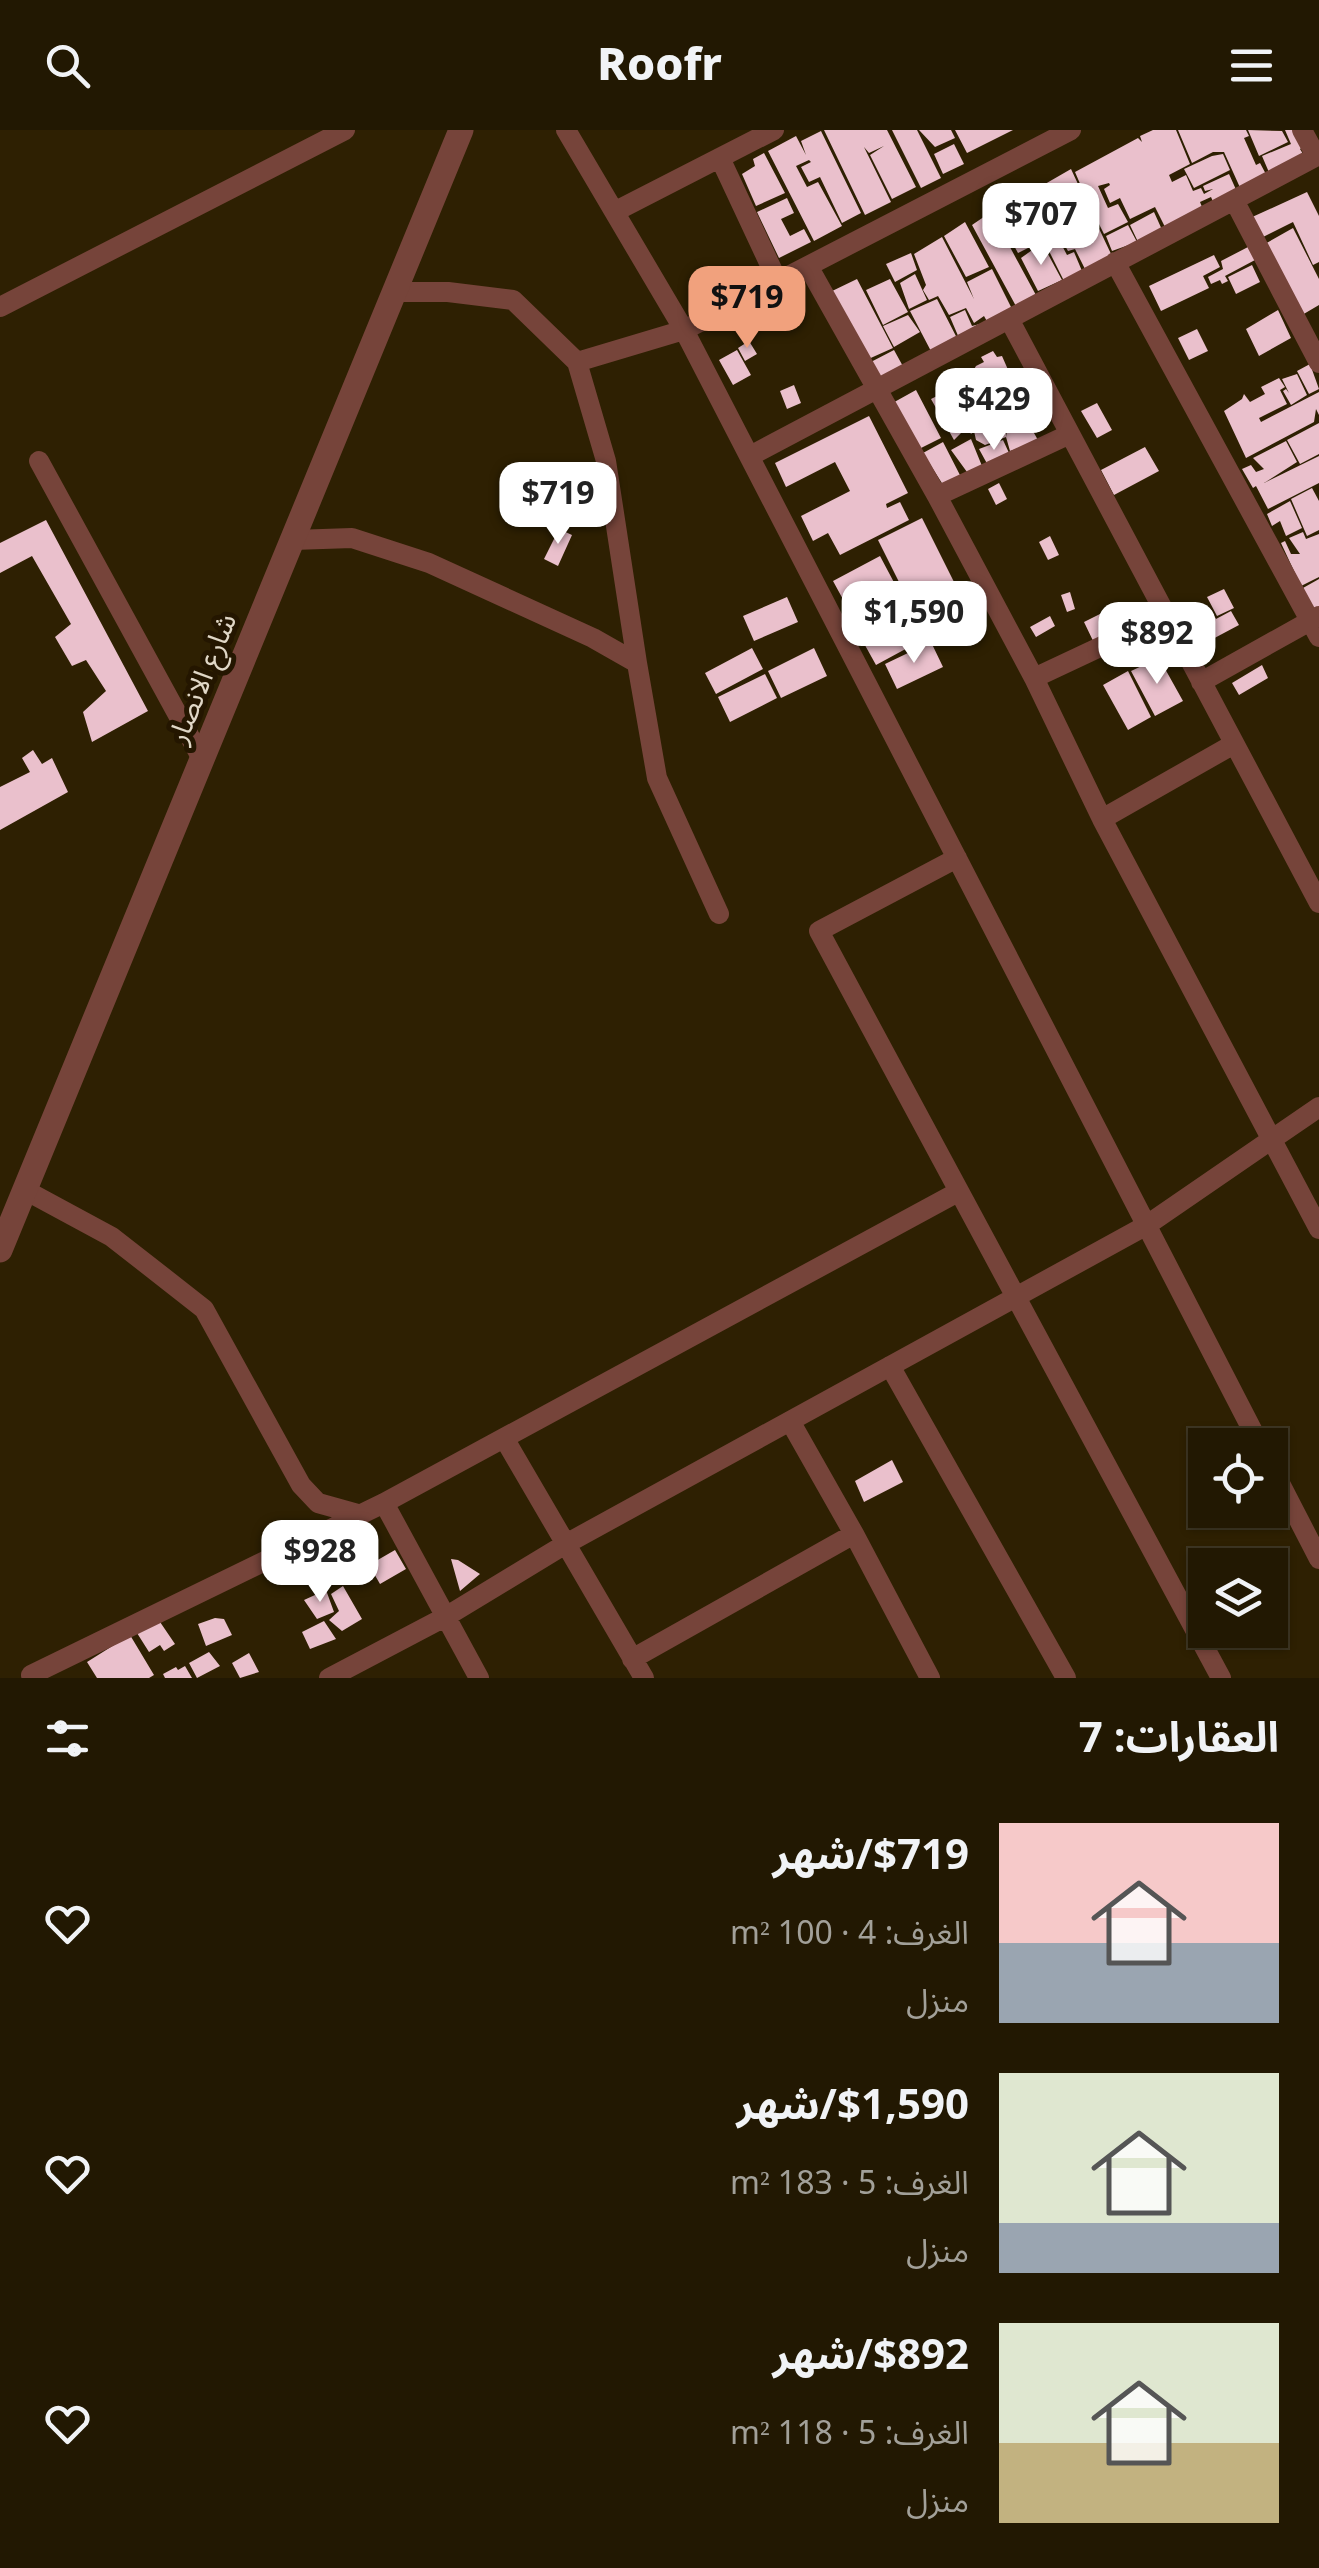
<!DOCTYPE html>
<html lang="ar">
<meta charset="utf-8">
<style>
:root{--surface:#221802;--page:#2e2511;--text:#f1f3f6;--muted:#a2a099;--line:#3f3724;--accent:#f1a17d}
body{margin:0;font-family:Georgia,"Noto Sans Arabic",serif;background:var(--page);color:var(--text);direction:rtl;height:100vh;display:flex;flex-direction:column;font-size:38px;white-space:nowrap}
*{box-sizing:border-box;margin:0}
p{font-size:32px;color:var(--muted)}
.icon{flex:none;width:55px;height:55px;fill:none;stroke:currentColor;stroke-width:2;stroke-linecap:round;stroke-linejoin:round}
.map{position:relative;height:1548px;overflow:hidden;direction:ltr}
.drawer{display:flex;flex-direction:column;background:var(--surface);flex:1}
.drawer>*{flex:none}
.tools{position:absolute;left:1188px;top:1298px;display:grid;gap:20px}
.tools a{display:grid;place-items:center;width:100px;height:100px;border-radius:0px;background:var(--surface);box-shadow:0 2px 8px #0004,0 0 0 2px var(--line);font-size:50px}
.price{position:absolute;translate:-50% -85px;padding:0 22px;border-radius:20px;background:#fff;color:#222;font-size:32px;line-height:65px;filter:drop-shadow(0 2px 5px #0008)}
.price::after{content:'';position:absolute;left:50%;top:60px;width:30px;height:22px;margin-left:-15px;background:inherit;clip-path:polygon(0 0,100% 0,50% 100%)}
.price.selected{background:var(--accent);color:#111}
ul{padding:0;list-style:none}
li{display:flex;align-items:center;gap:30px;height:250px;padding:0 40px}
li span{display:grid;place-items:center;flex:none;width:280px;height:200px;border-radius:0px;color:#555}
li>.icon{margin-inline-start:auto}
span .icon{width:120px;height:120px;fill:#fffc;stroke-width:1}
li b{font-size:42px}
h2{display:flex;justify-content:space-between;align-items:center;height:120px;padding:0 40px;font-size:42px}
header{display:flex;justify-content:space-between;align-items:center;height:130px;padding:0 40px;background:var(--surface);font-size:45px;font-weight:800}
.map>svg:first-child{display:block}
.building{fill:#eac0cc}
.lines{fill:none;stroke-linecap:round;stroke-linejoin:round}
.minor{stroke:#76443a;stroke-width:20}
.tertiary{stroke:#76443a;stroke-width:25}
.labels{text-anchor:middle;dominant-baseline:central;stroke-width:10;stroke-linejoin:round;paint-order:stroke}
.street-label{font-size:28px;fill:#e0d7c6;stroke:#241600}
</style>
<header><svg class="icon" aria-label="menu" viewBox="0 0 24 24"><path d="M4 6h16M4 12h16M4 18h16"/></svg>Roofr<svg class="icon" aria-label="search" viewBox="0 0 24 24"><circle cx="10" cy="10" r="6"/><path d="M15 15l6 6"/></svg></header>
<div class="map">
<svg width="1319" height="1548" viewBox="0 0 1319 1548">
<rect width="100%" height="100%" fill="#2e2002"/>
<path class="building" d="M824 0H887L916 57 892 69 870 25 884 16 869 23 864 17 891 72 865 85Z
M892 0H917L941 48 921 58Z
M919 0H951L955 8 935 17Z
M955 0H1013L967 23Z
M1153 0H1176L1190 34 1169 45 1172 52 1186 45 1193 61 1201 58 1204 64 1213 59 1205 61 1203 56 1229 44 1238 64 1215 76 1211 67 1200 72 1202 77 1165 97 1155 77 1130 89 1120 68 1110 73 1104 59 1110 55 1109 53 1098 56 1108 78 1118 74 1128 92 1104 104 1094 84 1084 89 1077 75 1087 70 1075 42 1138 8 1142 12 1140 6Z
M1178 0H1246L1249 6 1244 8 1256 35 1260 33 1268 48 1242 62 1224 22H1213L1192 33Z
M1248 0 1282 1 1288 12 1259 26Z
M1285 0H1299L1306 15 1300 19 1306 29 1271 47 1262 26 1291 14Z
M821 1 861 83 842 93 820 47 809 52 801 37 811 32 809 30 796 36 807 57 818 52 842 96 814 111 768 21 796 6 806 25 801 11Z
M954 14 964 34 943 44 934 24Z
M764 23 785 63 756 76 742 44 755 36 753 29Z
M1223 24 1230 40 1194 58 1184 39 1212 26Z
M1071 39 1084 67 1074 74 1083 93 1094 88 1112 126 1085 139 1075 119 1068 121 1060 107 1068 101 1045 54Z
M1042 54 1066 99 1018 123 995 81Z
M1307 62 1319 86V132L1313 135 1293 92 1261 108 1250 88Z
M787 68 794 83 781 89 790 106 804 99 811 112 779 128 757 82Z
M991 82 1037 167 1017 178 972 95Z
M1154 82 1163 102 1139 114 1130 95Z
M965 92 989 137 966 147 944 106Z
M1128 95 1137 112 1112 121 1106 106Z
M1293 98 1319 149V175L1302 185 1263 115Z
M942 107 974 169 967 152 992 139 1014 183 989 195 984 186 974 193 966 178 949 185 938 166 929 170 923 160 926 155 914 124Z
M1058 108 1067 125 1074 122 1082 141 1064 151 1046 115Z
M1042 113 1062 150 1038 161 1021 128Z
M1248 117 1255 130 1225 146 1228 151 1222 154 1220 150 1211 154 1208 147 1223 139 1221 131Z
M911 123 917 140 895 152 886 134Z
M1214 125 1220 137 1203 146 1209 158 1161 181 1149 156Z
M1252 135 1260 152 1236 164 1228 147Z
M915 144 927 170 909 179 900 153Z
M857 149 893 218 864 231 828 163Z
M890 149 908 182 883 195 866 160Z
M937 169 959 212 933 225 910 181Z
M965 180 972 196 980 194 959 208 950 187Z
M1278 180 1291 208 1259 226 1246 199Z
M908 185 920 202 894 217 883 196Z
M1197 199 1208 221 1189 230 1178 208Z
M749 211 757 224 745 231 738 218Z
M737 220 751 245 733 255 719 230Z
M894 220 905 240 878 255 867 234Z
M993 221 997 227 1002 226 1009 242 981 256 973 241 976 236 984 232 981 227Z
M1310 234 1319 259 1309 264 1297 241Z
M1297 244 1307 265 1291 275 1283 261 1286 259 1289 263 1282 249Z
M1001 248 1012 249 1032 290 1021 295 1022 290 1007 296 1006 307 1008 299 1016 294 1021 300 1029 294 1039 312 1010 321 1006 307 985 315 976 310 974 301 971 304 948 260 970 250 975 264Z
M1279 248 1285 257 1280 260 1287 274 1259 288 1261 292 1319 262V285L1316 279 1314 292 1246 328 1224 281 1242 269 1244 264 1250 272 1265 264 1261 257Z
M794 255 801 273 787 279 780 261Z
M916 260 941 308 915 321 889 275Z
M943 263 964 300 954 310 931 269Z
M1097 273 1112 300 1097 308 1081 281Z
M869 286 908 363 886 374 887 378 900 372 909 390 840 425 828 403 813 411 801 386 850 361 835 332 786 357 775 333Z
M1319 293V324L1300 334 1287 310Z
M971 309 982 336 967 342 951 320Z
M1003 310 1009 323 990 339 979 319Z
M1286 311 1297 332 1264 353 1319 326V353L1268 379 1256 356 1253 358 1242 339 1251 335 1256 342 1264 339 1253 328Z
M943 312 962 349 945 358 923 323Z
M1145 317 1159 341 1114 365 1101 340Z
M999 353 1007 369 996 375 988 359Z
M1312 358 1319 371V400L1307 406 1291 369Z
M1290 371 1302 398 1286 406 1280 391 1272 396 1267 384Z
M922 388 972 488 933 508H927L878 410Z
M46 390 148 581 92 612 83 582 106 561 86 530 72 536 55 507 71 494 32 426 0 443V413Z
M559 399 572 405 558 436 544 429Z
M1303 402 1306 409 1319 404V447L1301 456 1281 413 1285 411 1291 424H1300L1289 408Z
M1050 406 1059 425 1048 430 1039 412Z
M880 426 924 509 876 535 861 508 876 501 864 478 851 484 833 451Z
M1319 449V482L1315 484 1303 458Z
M1224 459 1234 478 1217 486 1207 467Z
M1070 462 1075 479 1067 482 1061 465Z
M787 467 798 492 754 511 743 486Z
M1211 480 1216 489 1231 481 1239 495 1207 512 1195 489Z
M1115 482 1125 502 1096 517 1084 492 1102 483 1104 488Z
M1050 486 1055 496 1036 507 1030 497Z
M931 512 943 537 897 559 885 534Z
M752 518 763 539 716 564 705 543Z
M814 518 827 546 781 568 768 541Z
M1159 528 1183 571 1155 586 1131 541Z
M1262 535 1268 548 1239 565 1232 553Z
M1128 541 1151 587 1128 600 1103 555Z
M765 544 777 568 730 592 718 567Z
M33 620 42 634 52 628 68 662 0 700V657L30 642 22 628Z
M892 1330 903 1352 864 1372 855 1351Z
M317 1412 329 1435 308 1445 289 1426Z
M395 1420 406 1439 380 1454 369 1435Z
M451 1429 458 1430 480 1444 460 1461Z
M343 1456 362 1489 342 1501 329 1490 339 1481 331 1464Z
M326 1460 334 1482 317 1489 304 1470Z
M215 1488 224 1489 232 1505 206 1516 198 1494Z
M158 1489 175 1514 164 1521 160 1515 149 1522 137 1503Z
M324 1491 336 1509 310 1519 302 1502Z
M130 1505 154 1545 149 1548H97L87 1532Z
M209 1522 220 1536 197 1548 189 1533Z
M249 1523 259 1542 240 1548 232 1533Z
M185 1536 192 1548H165L163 1544 176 1537 178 1540Z"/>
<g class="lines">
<path class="minor" d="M566 0 684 200 1260 1315
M1302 0 1316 26
M720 28 778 152
M1234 70 1319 233
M616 81 774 0
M1115 132 1319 507
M808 136 937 366
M395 162H448L513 170 577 232 606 331 637 533
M0 177 345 0
M1009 189 1319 773
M577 232 684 200 1071 0
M1070 304 937 366 1034 548 1166 486
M750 326 1319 25
M39 331 202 629
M293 410 352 408 429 433 593 508 637 533 657 648 719 784
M1034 548 1102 689 1319 1099
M1201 552 1319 486
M1102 689 1234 614
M957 728 819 801 1221 1548
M25 1060 112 1107 204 1179 301 1355 318 1373 361 1385
M890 1236 1066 1548
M790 1291 854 1404
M504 1308 644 1548
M1270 1334 1319 1429
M384 1373 479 1548
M632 1529 854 1404 930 1548
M31 1545 384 1373 958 1062
M329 1548 447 1486 564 1415 1147 1095 1319 977"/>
<path class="tertiary" d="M0 1120 461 0"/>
</g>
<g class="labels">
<g class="street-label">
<text transform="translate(203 549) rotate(-68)">شارع الانصار</text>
</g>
</g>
</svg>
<div class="tools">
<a><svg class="icon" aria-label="locate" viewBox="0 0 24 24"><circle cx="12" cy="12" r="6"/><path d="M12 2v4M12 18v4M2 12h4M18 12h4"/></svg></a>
<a><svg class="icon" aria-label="layers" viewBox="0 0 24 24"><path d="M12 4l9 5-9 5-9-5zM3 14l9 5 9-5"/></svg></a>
</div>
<b class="price" style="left:1041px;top:138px">$707</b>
<b class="price selected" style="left:747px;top:221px">$719</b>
<b class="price" style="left:994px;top:323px">$429</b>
<b class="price" style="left:558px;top:417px">$719</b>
<b class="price" style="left:914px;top:536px">$1,590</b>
<b class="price" style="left:1157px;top:557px">$892</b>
<b class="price" style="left:320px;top:1475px">$928</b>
</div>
<section class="drawer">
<h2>العقارات: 7<svg class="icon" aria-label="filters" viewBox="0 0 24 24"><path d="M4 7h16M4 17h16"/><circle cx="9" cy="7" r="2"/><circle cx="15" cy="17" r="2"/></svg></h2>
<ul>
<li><span style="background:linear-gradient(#f6c9c9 60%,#9aa5b1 0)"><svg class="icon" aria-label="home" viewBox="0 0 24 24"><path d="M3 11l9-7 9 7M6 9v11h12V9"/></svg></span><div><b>$719/شهر</b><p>الغرف: 4 · 100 m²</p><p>منزل</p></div><svg class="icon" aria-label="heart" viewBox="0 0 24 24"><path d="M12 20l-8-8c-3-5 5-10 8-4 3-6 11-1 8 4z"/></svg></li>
<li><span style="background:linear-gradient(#dfe7d0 75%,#9aa5b1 0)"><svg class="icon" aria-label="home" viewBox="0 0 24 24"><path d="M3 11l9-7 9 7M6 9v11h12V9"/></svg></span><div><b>$1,590/شهر</b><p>الغرف: 5 · 183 m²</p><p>منزل</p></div><svg class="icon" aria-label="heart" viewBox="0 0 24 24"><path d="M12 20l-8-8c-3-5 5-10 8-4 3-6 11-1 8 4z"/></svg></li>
<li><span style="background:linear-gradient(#dfe7d0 60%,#c2b280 0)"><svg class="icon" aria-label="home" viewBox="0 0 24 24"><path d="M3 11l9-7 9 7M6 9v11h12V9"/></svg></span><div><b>$892/شهر</b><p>الغرف: 5 · 118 m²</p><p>منزل</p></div><svg class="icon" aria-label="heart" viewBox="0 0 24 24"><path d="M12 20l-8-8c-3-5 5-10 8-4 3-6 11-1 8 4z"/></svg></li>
</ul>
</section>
